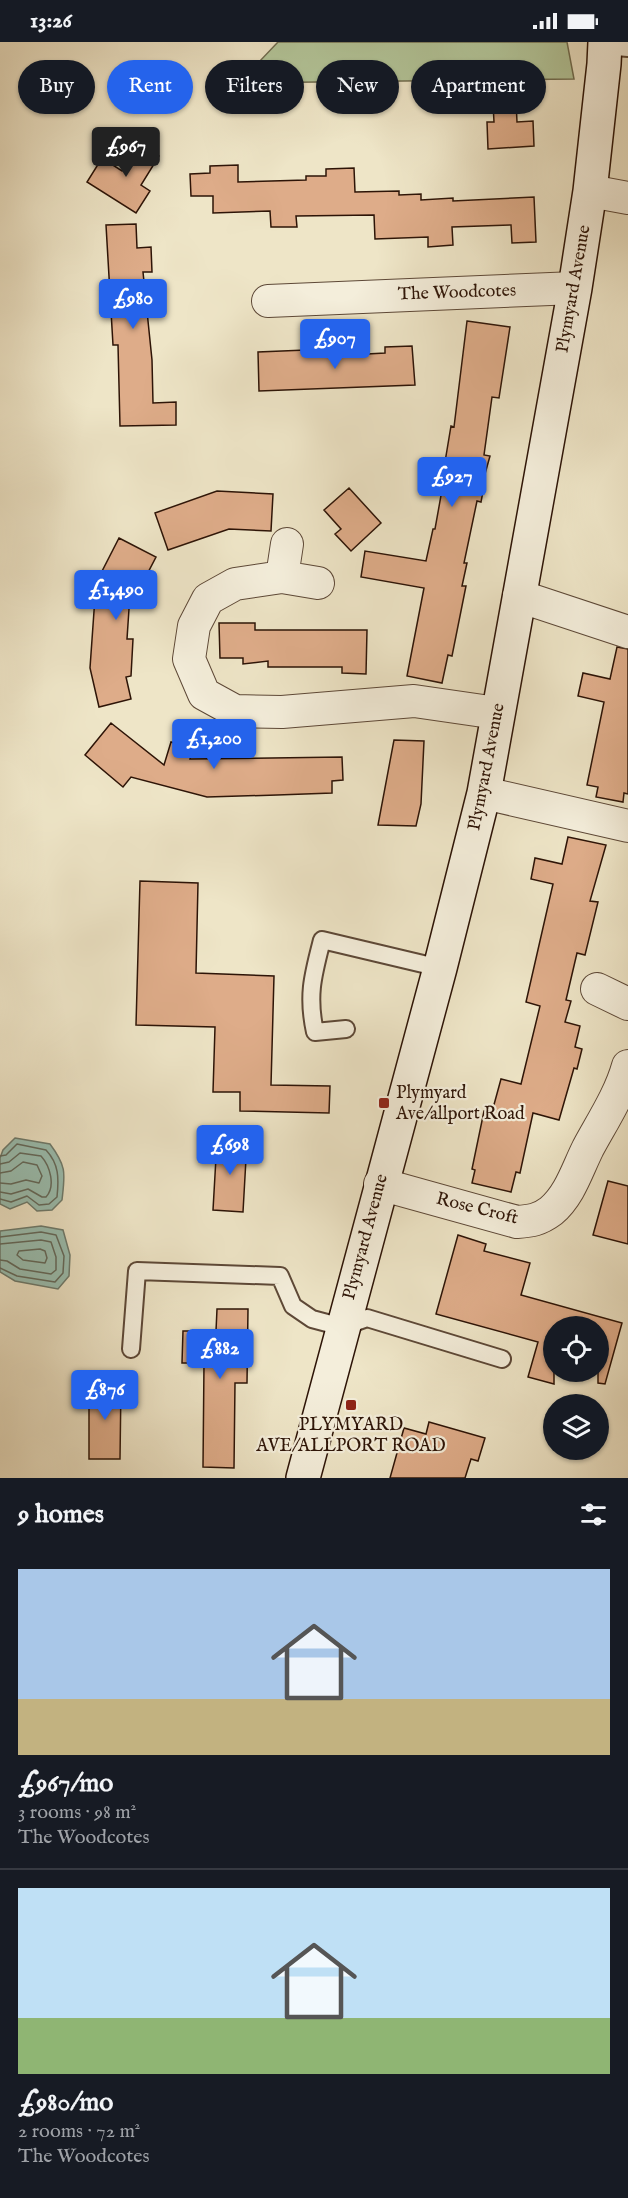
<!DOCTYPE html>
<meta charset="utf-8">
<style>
:root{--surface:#171b24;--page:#242831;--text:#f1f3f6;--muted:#9ea1a6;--line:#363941;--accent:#2563eb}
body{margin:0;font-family:"IM FELL English",serif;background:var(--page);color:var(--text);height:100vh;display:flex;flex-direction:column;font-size:22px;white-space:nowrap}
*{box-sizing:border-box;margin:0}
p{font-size:20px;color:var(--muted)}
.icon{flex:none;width:33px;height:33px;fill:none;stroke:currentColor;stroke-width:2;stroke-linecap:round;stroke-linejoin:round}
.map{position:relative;height:1436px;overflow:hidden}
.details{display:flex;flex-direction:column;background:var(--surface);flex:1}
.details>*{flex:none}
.banner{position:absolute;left:18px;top:18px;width:592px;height:54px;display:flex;gap:12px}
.controls{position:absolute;left:543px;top:1274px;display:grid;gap:12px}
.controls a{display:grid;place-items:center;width:66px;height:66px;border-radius:50%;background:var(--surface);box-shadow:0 2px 4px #0004;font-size:30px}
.price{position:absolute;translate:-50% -51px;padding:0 14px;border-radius:6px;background:var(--accent);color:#fff;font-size:20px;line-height:39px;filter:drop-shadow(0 2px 3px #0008)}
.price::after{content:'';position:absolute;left:50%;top:36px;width:18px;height:14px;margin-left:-9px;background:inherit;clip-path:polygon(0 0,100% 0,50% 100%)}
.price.current{background:#222;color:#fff}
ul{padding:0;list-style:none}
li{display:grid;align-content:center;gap:12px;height:318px;padding:0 18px}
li+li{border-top:2px solid var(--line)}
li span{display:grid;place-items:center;height:186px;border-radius:0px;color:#555}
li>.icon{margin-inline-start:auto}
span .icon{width:108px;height:108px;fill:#fffc;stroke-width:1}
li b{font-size:26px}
h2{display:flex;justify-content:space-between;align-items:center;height:72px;padding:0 18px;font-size:26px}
.pill{padding:0 21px;border-radius:27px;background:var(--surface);box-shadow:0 2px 4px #0004;font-size:21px;line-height:54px}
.pill.current{background:var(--accent);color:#fff}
.status{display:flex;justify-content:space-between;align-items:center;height:42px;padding:0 30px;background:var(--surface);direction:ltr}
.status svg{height:16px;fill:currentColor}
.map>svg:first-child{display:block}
.green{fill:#b3c69a;stroke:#706d50;stroke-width:1.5}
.water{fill:#9abfb1;stroke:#6e7b6d;stroke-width:1.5}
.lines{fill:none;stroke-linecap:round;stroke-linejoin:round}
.shore{stroke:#646a5c;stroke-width:1.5}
.building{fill:#deac89;stroke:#2d1407;stroke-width:1.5}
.lane-casing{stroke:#5d4837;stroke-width:20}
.street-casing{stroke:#5d4837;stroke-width:34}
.secondary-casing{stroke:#2d1407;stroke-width:36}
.lane{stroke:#f4eedb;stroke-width:16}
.street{stroke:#f4eedb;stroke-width:32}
.secondary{stroke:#f4eedb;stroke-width:33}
.poi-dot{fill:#8f2418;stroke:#f4eedb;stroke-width:2}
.labels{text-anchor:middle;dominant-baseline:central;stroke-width:4.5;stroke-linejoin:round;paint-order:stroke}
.street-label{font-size:18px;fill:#2d1407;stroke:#f4eedb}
.poi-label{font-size:18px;fill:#2d1407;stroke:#f4eedb;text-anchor:start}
</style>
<div class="status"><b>13:26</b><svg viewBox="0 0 49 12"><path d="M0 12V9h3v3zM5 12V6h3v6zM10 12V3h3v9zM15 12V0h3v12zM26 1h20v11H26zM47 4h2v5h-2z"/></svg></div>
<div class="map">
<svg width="628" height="1436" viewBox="0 0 628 1436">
<rect width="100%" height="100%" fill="#eee5c7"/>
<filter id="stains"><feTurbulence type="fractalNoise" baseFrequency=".00333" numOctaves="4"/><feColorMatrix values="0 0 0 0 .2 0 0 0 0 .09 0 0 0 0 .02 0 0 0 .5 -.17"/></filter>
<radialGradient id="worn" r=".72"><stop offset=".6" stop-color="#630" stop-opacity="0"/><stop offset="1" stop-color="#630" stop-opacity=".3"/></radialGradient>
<path class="green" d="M278 0H567L574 37 239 41Z"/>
<path class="water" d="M15 1096 50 1102C67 1125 65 1131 62 1158L52 1168 37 1169 27 1160 10 1167 0 1162V1116L3 1108Z
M41 1184 63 1188 70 1213 69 1234 58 1247 15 1239 0 1230V1189Z"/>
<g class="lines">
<path class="shore" d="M0 1114 6 1113 17 1102 46 1108C59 1122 59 1136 57 1155L49 1162 39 1163 27 1154 11 1160 0 1157
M0 1122 9 1120 20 1111 41 1114C50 1124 56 1144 46 1155H42L28 1147 11 1152 0 1150
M0 1131 11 1129 23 1120 37 1123 42 1134 39 1141 26 1138 11 1142 0 1141
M0 1195 41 1190 56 1193 64 1214 63 1231 55 1240 17 1234 0 1226
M0 1202 41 1198 51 1200 56 1215V1228L51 1232 20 1227 7 1219 0 1218
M40 1207 45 1209 47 1216 45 1221 23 1218 17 1213 19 1209Z"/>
</g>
<path class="building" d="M516 59 517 80 533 79 534 104 488 107 487 80H494L493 61Z
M139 101 159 114 141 143 150 149 136 171 87 140 102 116 122 129Z
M238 123V140L306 138V134H326V127L354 126 355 150 399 149V153L421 152V158L453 156V159L534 155 536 200 512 201 511 183 452 185 453 203 428 205V195L375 197 374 173 296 174 297 185H271L270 169 213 171V154H191L190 132 210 131V124Z
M136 182 137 206 151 205 152 230H143L152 318 153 361 176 360V383L120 384 118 303H113L106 183Z
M467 279 510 285 499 356 492 355 484 413 490 414 483 439H485L481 460 477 459 464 521H467L462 544H466L452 614 448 613 442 641 407 634 424 546 361 535 365 509 426 519 433 487H435L447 420H445L451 384 454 385Z
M412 304 415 343 259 349 258 310 330 307V314L385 311V305Z
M349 446 381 481 351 509 335 492 341 487 324 468Z
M217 449 273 452 271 489 229 487 168 508 155 471Z
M119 496 156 515 129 567 127 597H133L131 634 126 635 131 657 99 665 90 626 96 541Z
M219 581H255V588H367L366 632 342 631V625H268V619L243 622V616H220Z
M617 605 628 607V752L624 751 623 760 596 755 598 745 587 743 604 660 578 654 583 631 610 637Z
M111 681 164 723 171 700 193 706 190 717 342 715 343 738 332 739V751L277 753 207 755 131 735 123 745 85 713Z
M394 698 424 699 421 762 416 784 378 783Z
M568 795 606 803 590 859 598 860 585 913 577 911 566 958 571 959 565 980 580 984 575 1005 582 1007 577 1027 574 1026 559 1078 533 1071 520 1131 516 1130 511 1150 472 1141 475 1128 472 1127 484 1069 492 1070 501 1037 521 1042 540 964 526 960 553 842 531 837 535 816 562 822Z
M140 839 198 841 196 931 274 934 271 1043 330 1044 329 1071 240 1069V1050H213L215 985 136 983Z
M217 1098 247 1099 243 1170 213 1168Z
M608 1139 628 1144V1202L593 1193Z
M458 1193 486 1202 484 1209 530 1221 521 1253 622 1281 605 1342 598 1341V1284H554V1342L528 1335 538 1300 436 1272Z
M217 1267H248L247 1341H235L234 1426 203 1425 204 1321H182L183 1289H216Z
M89 1342H121L120 1417H89Z
M429 1380 485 1396 478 1419 471 1417 465 1436H390L404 1386 426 1392Z"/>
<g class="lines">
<defs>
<path id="lane" d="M604 4 628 6
M346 987 315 990C307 953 313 933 322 898L440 926
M131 1307 137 1229 280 1234 293 1264 312 1277 342 1285 367 1276 502 1317"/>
<path id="street" d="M590 149 628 156
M268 259 575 246
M282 535 287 502
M318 541 282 535 235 542 208 557 194 584 189 617 204 652 235 669 282 670 414 659 497 671
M519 554 628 590
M484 751 628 784
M597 947 628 962
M380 1142 517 1180C531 1179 539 1178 551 1169 570 1153 577 1128 588 1106 602 1080 620 1053 628 1024"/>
<path id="secondary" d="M303 1436 440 926 484 751 575 246 590 149 604 22 605 0"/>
</defs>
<use href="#lane" class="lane-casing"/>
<use href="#street" class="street-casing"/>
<use href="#secondary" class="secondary-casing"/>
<use href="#lane" class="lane"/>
<use href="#street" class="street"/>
<use href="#secondary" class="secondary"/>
</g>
<g class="poi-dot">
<rect x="378" y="1055" width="12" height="12" rx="3"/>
<rect x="345" y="1357" width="12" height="12" rx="3"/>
</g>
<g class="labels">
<g class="street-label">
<text transform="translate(574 247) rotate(-80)">Plymyard Avenue</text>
<text transform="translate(457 251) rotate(-2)">The Woodcotes</text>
<text transform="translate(487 725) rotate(-79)">Plymyard Avenue</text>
<text transform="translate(477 1167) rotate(14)">Rose Croft</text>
<text transform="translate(366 1195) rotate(-75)">Plymyard Avenue</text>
</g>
<g class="poi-label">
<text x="396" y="1051">Plymyard<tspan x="396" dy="21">Ave/allport Road</tspan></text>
<text x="351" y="1383" text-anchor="middle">PLYMYARD<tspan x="351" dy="21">AVE/ALLPORT ROAD</tspan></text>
</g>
</g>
<rect width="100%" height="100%" filter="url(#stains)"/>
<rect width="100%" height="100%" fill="url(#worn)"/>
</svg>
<div class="controls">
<a><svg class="icon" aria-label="locate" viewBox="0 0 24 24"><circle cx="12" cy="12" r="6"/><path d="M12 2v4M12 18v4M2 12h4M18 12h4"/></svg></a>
<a><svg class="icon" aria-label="layers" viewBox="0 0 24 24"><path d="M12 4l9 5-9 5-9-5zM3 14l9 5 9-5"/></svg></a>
</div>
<b class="price current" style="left:126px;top:136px">£967</b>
<b class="price" style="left:133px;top:288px">£980</b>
<b class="price" style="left:335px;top:328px">£907</b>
<b class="price" style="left:452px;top:466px">£927</b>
<b class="price" style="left:116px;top:579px">£1,490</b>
<b class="price" style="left:214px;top:728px">£1,200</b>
<b class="price" style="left:230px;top:1134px">£698</b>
<b class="price" style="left:220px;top:1338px">£882</b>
<b class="price" style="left:105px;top:1379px">£876</b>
<div class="banner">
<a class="pill">Buy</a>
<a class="pill current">Rent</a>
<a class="pill">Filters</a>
<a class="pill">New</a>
<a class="pill">Apartment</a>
</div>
</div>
<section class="details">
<h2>9 homes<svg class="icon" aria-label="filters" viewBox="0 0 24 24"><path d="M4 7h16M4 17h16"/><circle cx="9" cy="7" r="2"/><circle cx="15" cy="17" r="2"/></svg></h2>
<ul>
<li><span style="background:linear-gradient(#a9c7e8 70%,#c2b280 0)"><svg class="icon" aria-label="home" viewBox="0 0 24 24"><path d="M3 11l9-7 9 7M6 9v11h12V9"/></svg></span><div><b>£967/mo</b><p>3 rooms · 98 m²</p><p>The Woodcotes</p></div></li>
<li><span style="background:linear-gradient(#bfe0f5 70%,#8fb573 0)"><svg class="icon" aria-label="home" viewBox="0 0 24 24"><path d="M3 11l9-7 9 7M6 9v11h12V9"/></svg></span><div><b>£980/mo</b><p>2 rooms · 72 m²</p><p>The Woodcotes</p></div></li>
</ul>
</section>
